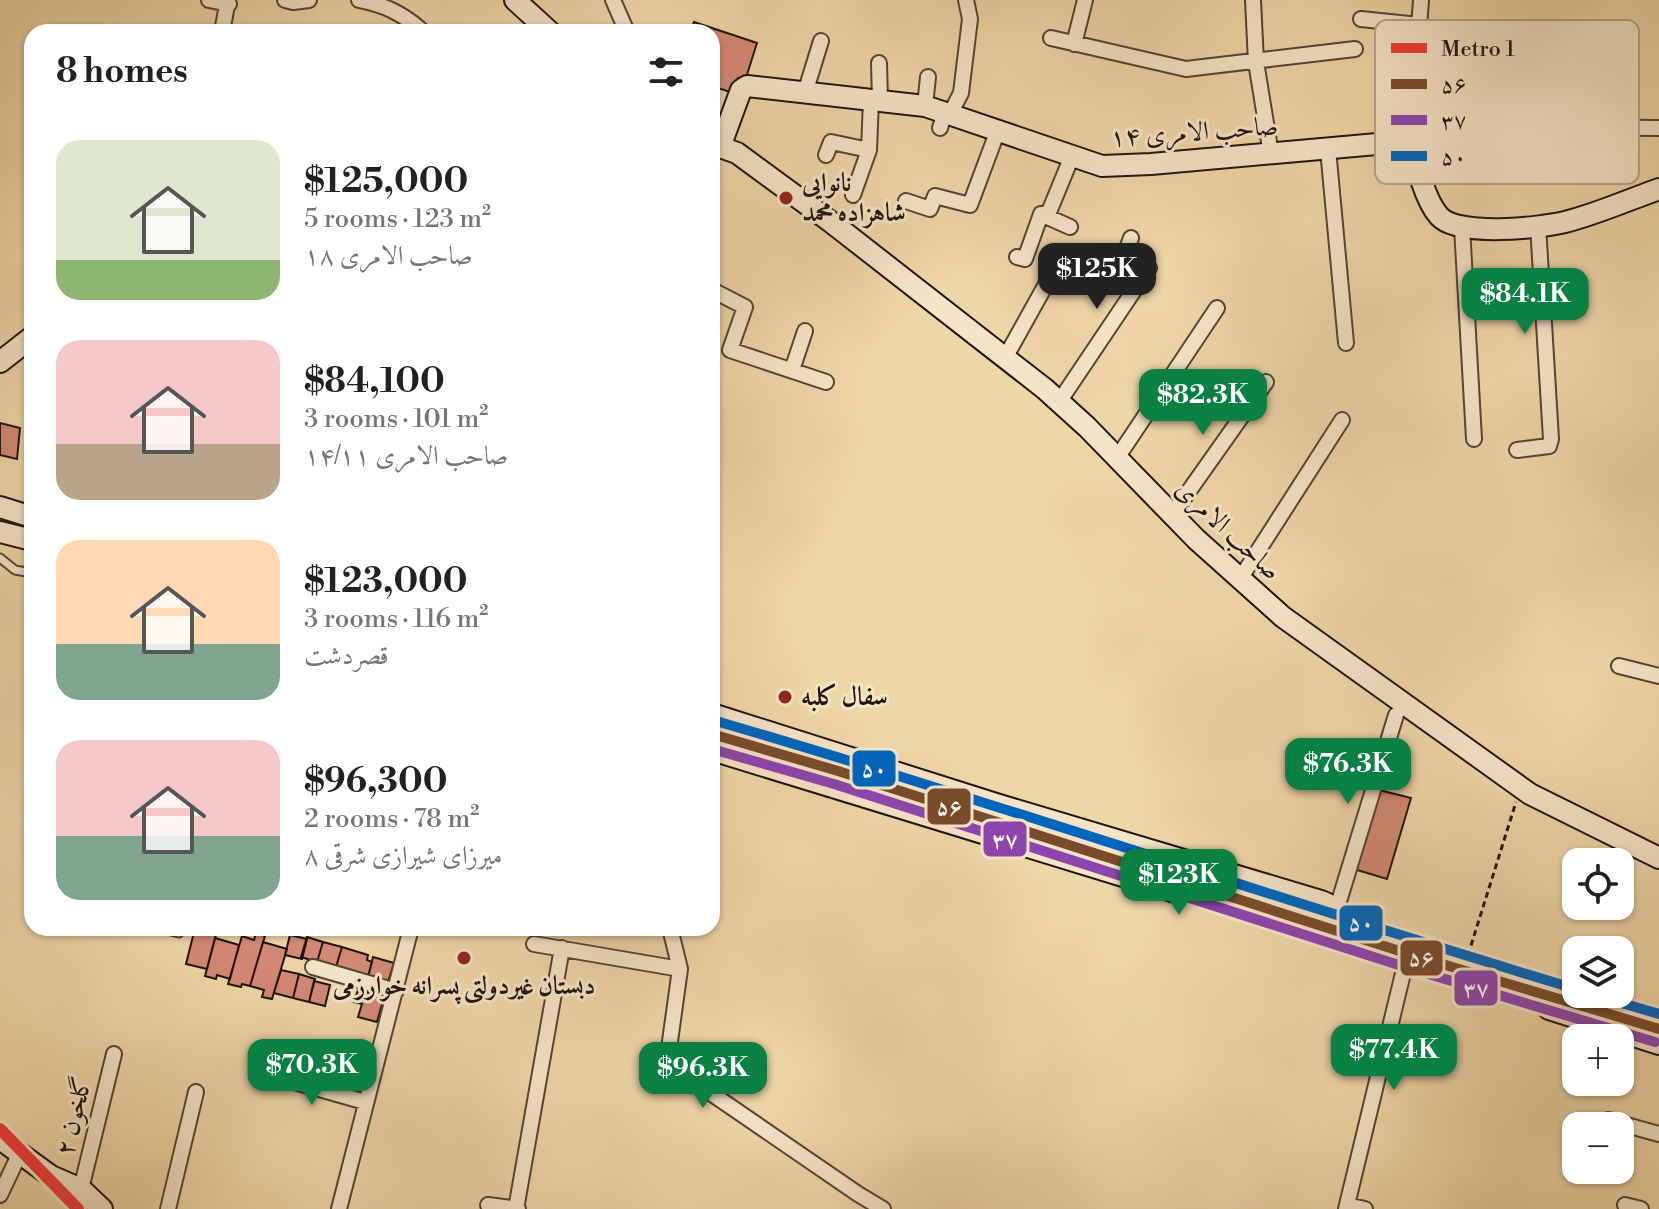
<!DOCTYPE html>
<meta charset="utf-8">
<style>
:root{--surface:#fff;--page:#f2f2f2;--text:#202124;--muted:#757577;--accent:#0b8043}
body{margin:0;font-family:"Libre Bodoni",Amiri,serif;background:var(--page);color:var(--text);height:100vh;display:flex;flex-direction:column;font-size:30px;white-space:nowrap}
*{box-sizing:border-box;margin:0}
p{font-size:26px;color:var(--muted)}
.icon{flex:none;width:44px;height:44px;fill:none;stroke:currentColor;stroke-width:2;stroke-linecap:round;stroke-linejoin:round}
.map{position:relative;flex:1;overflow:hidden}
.drawer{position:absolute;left:24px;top:24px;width:696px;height:912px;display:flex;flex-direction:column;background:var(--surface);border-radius:24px;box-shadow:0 2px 6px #0004}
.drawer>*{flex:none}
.controls{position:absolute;left:1562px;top:848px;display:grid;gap:16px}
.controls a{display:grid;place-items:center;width:72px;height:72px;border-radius:16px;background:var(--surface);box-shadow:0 2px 6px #0004;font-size:40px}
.price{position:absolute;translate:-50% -68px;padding:0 18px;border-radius:16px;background:var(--accent);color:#fff;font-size:26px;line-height:52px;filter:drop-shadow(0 2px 4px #0008)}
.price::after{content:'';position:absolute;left:50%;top:48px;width:24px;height:18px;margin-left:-12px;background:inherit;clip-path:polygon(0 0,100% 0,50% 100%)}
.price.current{background:#222;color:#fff}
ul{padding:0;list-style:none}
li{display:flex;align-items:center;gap:24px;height:200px;padding:0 32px}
li span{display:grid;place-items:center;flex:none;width:224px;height:160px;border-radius:24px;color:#555}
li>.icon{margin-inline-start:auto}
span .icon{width:96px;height:96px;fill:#fffc;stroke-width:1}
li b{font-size:34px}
h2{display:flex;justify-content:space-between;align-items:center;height:96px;padding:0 32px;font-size:34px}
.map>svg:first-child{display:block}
.building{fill:#d48974;stroke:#1e150e;stroke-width:2}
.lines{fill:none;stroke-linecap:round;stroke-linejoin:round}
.lane-casing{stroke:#524534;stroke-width:11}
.street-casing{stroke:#524534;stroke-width:18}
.secondary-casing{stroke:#1e150e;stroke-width:24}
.path{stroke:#1e150e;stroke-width:3;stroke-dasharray:6 4;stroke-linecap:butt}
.lane{stroke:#f5e4c6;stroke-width:7}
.street{stroke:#f5e4c6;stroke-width:14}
.secondary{stroke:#f5e4c6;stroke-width:20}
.bus-1-casing{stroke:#f5e4c6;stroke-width:16}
.bus-2-casing{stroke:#f5e4c6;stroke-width:16}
.bus-3-casing{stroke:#f5e4c6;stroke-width:16}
.bus-1{stroke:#7a4b2a;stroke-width:10}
.bus-2{stroke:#8e44ad;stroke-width:10}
.bus-3{stroke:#0065bd;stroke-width:10}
.metro-1-casing{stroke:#f5e4c6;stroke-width:18}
.metro-1{stroke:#ee3c3c;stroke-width:12}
.poi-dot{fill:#8f2418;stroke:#f5e4c6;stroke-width:3}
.labels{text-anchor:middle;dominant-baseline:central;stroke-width:6;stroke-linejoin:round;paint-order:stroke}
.street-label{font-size:26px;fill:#1e150e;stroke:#f5e4c6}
.poi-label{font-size:26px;font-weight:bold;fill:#1e150e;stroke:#f5e4c6;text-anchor:start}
.key{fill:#f5e4c6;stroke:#b4a68f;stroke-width:2}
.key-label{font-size:22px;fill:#1e150e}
.line-badge{stroke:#f5e4c6;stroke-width:3}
.badge-label{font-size:22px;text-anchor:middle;font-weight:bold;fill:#fff}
</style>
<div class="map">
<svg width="1659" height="1209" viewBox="0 0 1659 1209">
<rect width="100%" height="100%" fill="#efd6a7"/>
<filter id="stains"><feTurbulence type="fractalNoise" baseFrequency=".0025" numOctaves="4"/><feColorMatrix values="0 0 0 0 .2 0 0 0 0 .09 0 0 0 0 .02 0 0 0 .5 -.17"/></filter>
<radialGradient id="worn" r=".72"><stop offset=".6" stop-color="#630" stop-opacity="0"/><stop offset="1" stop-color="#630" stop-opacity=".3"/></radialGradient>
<path class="building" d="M694 22 757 43 745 81 738 78 733 93 712 86V32H690Z
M0 423 20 428 17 459 0 455Z
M1379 790 1411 798 1387 879 1354 869Z
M195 928 217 931 207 969 186 964Z
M256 933 265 936 250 986 242 984 241 987 228 984 242 936 254 940Z
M290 935 307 939 302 959 285 955Z
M307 937 323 942 317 962 301 957Z
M215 938 239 945 230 979 217 975 216 979 205 976Z
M263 942 287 949 272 999 262 997 264 990 250 986Z
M323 942 342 947 336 967 317 962Z
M342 947 368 955 367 960 372 962 368 977 336 967Z
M373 957 394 963 388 982 368 977Z
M281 970 299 974 293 998 274 993Z
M299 974 315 979 309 1002 293 998Z
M314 981 330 985 325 1006 309 1002Z
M358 990 384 997 377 1022 358 1017 362 1004 354 1002Z"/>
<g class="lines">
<defs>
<path id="lane" d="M0 558 15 570 32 573
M158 928 179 933"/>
<path id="street" d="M209 0 229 4
M285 0 293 2 309 0
M359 0C384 5 402 13 421 30
M613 0 627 32
M1253 0 1256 62 1271 154
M1421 0 1411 141 1470 136
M1361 19 1419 25
M222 32 228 0
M1051 38 1186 69 1355 49
M1074 44 1085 0
M879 63 880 101
M1415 87 1470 83
M805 93 821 41
M925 106 928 77
M950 114 961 93 970 19 966 0
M1529 127 1659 128
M940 128 945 112
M1328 149 1346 343
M826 155 831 142 869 150
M853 195 869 150 871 100
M906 201 930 209 935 196 970 205 998 130
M1041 214 1070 227
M1462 227 1474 439
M1017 257 1025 259 1041 214 1049 212 1072 156
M712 290 745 307 730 350 826 382
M1005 358 1054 270 1069 272
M792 370 805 331
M1059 402 1149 268 1125 254 1131 238
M1517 450 1549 446 1551 439 1538 225
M1117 458 1217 308
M1172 515 1266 382
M1240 579 1342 420
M1619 666 1659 676
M1337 908 1396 715
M670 928 680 969 667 1063 858 1194 883 1209
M534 944 680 969
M313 967 396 991
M270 1075 365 1102
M1608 1120 1659 1134
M81 1189 114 1054
M0 1195 19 1155
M488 1205 518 1209
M1347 1205 1365 1209
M1625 1205 1641 1209
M168 1209 196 1092
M339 1209 411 928
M516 1209 562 948
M1346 1209 1405 965"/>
<path id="secondary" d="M515 0 550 32
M712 144 737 153 831 222 1045 389 1087 427 1196 539 1283 617 1530 794 1659 858
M720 147 741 90 747 86 925 106 1102 166 1151 164 1411 141C1416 162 1424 199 1439 216 1457 237 1540 228 1565 222 1597 214 1628 200 1659 189
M0 362 32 337
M0 507 32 517
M0 532 32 540
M712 714 996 804 1321 901 1337 908 1331 928
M712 734 838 771 1409 954 1659 1029
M712 750 1175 892
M1549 1009 1659 1044
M0 1139 51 1176 81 1189 102 1209"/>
</defs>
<use href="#lane" class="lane-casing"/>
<use href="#street" class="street-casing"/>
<use href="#secondary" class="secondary-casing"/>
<path class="path" d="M1468 955 1516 802"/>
<use href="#lane" class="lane"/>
<use href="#street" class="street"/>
<use href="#secondary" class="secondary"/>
<defs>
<path id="bus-1" d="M712 734 838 771 1409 954 1659 1029"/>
<path id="bus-2" d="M712 749 834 784 1405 967 1655 1042"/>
<path id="bus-3" d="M716 721C1004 805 1288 903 1576 989
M1591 994 1659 1014"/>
</defs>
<use href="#bus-1" class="bus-1-casing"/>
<use href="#bus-2" class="bus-2-casing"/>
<use href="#bus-3" class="bus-3-casing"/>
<use href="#bus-1" class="bus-1"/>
<use href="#bus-2" class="bus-2"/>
<use href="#bus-3" class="bus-3"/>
<defs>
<path id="metro-1" d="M0 1129 78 1209"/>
</defs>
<use href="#metro-1" class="metro-1-casing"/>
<use href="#metro-1" class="metro-1"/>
</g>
<g class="poi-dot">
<circle cx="786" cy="198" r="8"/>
<circle cx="785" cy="697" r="8"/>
<circle cx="464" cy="958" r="8"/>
</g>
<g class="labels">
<g class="street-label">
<text transform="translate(1194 132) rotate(-4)">۱۴ صاحب الامری</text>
<text transform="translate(1228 530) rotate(43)">صاحب الامری</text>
<text transform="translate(74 1116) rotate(-76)">۲ گلخون</text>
</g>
<g class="poi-label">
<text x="802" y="183">نانوایی<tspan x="802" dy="30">شاهزاده محمد</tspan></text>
<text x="801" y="697">سفال کلبه</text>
<text x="464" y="986" text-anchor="middle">دبستان غیردولتی پسرانه خوارزمی</text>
</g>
</g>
<rect x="1375" y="20" width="264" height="164" rx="12" class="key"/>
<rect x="1391" y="43" width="36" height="10" fill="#ee3c3c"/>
<rect x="1391" y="79" width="36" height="10" fill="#7a4b2a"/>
<rect x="1391" y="115" width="36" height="10" fill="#8e44ad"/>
<rect x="1391" y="151" width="36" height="10" fill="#0065bd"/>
<g class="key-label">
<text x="1441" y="56">Metro 1</text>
<text x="1441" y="92">۵۶</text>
<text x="1441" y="128">۳۷</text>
<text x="1441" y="164">۵۰</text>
</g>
<g class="line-badge">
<rect x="851" y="749" width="46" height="39" rx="8" fill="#0065bd"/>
<rect x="926" y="787" width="46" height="39" rx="8" fill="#7a4b2a"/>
<rect x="982" y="820" width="46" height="38" rx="8" fill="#8e44ad"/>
<rect x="1338" y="904" width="46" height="38" rx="8" fill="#0065bd"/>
<rect x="1399" y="939" width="45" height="38" rx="8" fill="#7a4b2a"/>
<rect x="1453" y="969" width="46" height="38" rx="8" fill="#8e44ad"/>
</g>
<g class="badge-label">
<text x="874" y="776">۵۰</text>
<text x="949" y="814">۵۶</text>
<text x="1005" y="847">۳۷</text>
<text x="1361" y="930">۵۰</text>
<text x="1421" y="965">۵۶</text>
<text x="1476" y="996">۳۷</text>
</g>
<rect width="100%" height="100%" filter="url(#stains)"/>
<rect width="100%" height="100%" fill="url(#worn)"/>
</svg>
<div class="controls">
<a><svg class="icon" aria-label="locate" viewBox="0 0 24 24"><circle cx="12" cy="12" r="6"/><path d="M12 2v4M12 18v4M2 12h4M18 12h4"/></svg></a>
<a><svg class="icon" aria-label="layers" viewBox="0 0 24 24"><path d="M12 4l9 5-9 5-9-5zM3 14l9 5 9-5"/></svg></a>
<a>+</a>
<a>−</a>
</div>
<b class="price current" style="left:1097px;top:311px">$125K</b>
<b class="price" style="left:1525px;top:336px">$84.1K</b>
<b class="price" style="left:1203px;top:437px">$82.3K</b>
<b class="price" style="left:1348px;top:806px">$76.3K</b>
<b class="price" style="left:1179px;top:917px">$123K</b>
<b class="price" style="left:1394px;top:1092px">$77.4K</b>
<b class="price" style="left:312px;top:1107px">$70.3K</b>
<b class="price" style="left:703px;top:1110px">$96.3K</b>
<section class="drawer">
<h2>8 homes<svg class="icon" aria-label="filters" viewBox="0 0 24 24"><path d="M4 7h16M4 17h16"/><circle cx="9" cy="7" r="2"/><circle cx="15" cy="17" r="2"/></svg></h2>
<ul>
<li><span style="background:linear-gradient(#dfe7d0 75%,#8fb573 0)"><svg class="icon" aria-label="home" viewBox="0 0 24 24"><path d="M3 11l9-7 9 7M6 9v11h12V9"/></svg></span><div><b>$125,000</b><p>5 rooms · 123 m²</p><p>۱۸ صاحب الامری</p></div></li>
<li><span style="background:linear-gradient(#f6c9c9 65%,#b9a48a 0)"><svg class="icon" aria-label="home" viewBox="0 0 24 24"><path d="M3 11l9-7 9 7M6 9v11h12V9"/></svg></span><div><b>$84,100</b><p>3 rooms · 101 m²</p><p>۱۴/۱۱ صاحب الامری</p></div></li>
<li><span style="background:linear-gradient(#ffd9b3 65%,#7fa58c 0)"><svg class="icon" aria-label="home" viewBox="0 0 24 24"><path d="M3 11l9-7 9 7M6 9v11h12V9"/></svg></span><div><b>$123,000</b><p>3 rooms · 116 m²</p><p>قصردشت</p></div></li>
<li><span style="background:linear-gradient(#f6c9c9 60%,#7fa58c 0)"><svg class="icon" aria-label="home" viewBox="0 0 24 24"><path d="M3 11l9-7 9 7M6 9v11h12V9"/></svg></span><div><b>$96,300</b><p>2 rooms · 78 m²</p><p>۸ میرزای شیرازی شرقی</p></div></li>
</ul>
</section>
</div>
